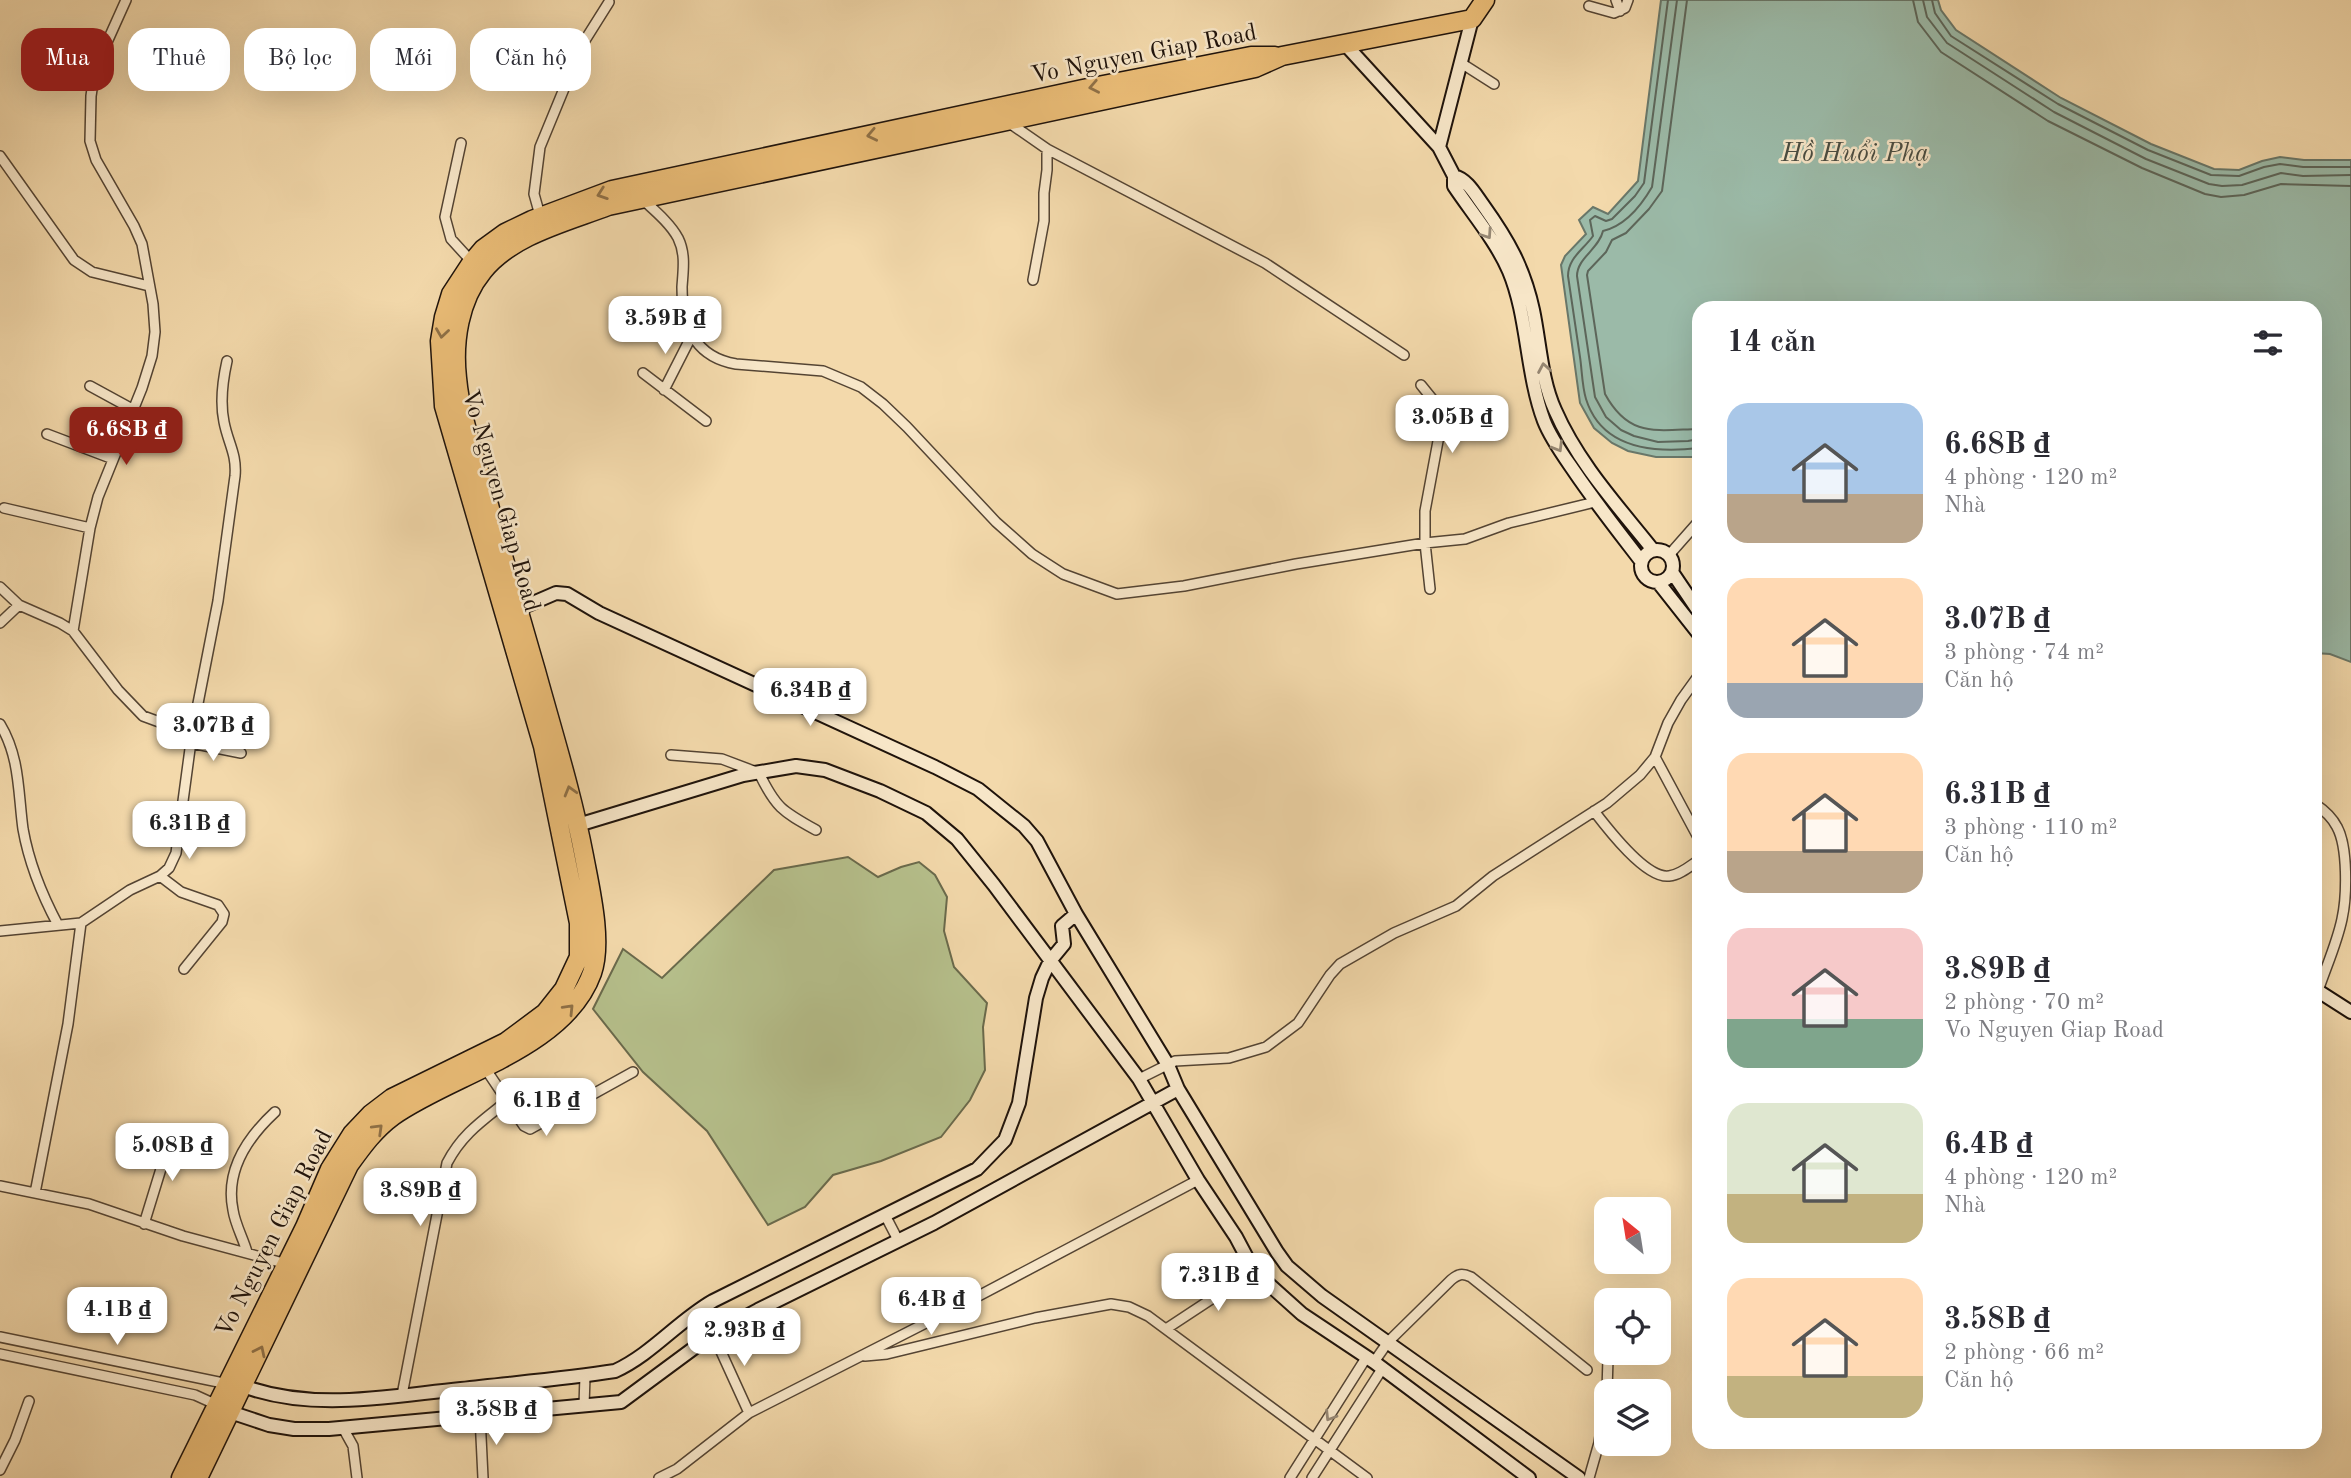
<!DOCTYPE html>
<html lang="vi">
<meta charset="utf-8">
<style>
:root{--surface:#fff;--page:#f7f7f7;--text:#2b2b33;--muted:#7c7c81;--accent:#8f2418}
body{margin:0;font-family:"Old Standard TT",serif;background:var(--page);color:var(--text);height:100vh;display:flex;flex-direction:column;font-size:26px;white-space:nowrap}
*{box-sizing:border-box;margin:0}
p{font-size:23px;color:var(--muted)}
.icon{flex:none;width:38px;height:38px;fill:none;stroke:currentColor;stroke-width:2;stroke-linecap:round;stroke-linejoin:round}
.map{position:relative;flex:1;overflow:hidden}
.sheet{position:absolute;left:1692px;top:301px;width:630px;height:1148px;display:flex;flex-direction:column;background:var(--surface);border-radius:21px;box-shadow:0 7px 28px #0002}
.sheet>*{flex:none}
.hud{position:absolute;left:21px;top:28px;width:665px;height:63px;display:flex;gap:14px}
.needle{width:46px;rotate:330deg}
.buttons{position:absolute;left:1594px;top:1197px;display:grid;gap:14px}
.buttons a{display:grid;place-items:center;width:77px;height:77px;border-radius:14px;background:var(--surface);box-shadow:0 7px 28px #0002;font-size:35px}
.price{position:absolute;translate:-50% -60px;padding:0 16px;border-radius:14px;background:#fff;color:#222;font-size:23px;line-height:46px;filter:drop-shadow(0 2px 4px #0008)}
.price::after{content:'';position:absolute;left:50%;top:42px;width:21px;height:16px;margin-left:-10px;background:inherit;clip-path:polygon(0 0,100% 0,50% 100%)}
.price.current{background:var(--accent);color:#fff}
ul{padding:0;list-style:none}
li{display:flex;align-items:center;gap:21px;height:175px;padding:0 35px}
li span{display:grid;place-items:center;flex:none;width:196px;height:140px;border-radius:21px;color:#555}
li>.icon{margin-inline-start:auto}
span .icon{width:84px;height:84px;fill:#fffc;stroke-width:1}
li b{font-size:30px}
h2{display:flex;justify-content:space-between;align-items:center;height:84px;padding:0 35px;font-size:30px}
.chip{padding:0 24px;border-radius:21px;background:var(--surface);box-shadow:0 7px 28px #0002;font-size:24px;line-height:63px}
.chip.current{background:var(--accent);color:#fff}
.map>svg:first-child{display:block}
.green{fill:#b6c08c;stroke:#6a6a4c;stroke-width:2}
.water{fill:#9bbaa8;stroke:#697769;stroke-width:2}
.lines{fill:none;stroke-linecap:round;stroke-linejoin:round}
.shore{stroke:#5d665a;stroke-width:2}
.street-casing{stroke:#544433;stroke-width:12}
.secondary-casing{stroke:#1f130b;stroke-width:16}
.highway-casing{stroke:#1f130b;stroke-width:21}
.street{stroke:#f7e6c8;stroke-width:9}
.secondary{stroke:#f7e6c8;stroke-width:12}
.highway{stroke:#eabc76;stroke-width:18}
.oneway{stroke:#8f7046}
.oneway2{stroke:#968773}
.labels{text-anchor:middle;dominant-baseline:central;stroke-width:5;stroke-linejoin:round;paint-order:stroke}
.street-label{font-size:24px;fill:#1f130b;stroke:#f7e6c8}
.water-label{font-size:26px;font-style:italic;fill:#4a4d42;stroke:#f7e6c8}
</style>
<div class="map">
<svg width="2351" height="1478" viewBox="0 0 2351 1478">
<rect width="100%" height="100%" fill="#f3d9ab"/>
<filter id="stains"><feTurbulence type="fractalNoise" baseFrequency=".00286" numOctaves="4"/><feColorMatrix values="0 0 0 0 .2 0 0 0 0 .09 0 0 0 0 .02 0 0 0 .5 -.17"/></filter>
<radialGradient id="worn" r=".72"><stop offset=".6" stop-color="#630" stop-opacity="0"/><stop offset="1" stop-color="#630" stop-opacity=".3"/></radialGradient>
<path class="green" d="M848 857 878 877 901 867 919 862 935 875 947 897 944 931 954 967 987 1003 983 1027 985 1070 970 1100 941 1137 881 1161 833 1175 805 1207 768 1225 707 1131 643 1072 593 1009 623 949 662 978 774 870Z"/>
<path class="water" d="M1661 0H1938L1941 10 1956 30 2061 98 2151 144 2214 169 2239 170 2262 161 2280 157 2304 160H2351V662L2330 654 2315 653V308H1699V453L1693 457H1656L1628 451 1612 443 1594 428 1580 403 1561 265 1565 256 1586 234 1579 220 1593 207 1608 214 1638 181Z"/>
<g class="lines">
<path class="shore" d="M1668 0 1644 183 1635 196 1612 219 1606 221 1595 216 1590 220 1593 236C1583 250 1568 258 1568 276 1572 303 1576 330 1580 357 1582 370 1582 386 1586 399 1602 450 1657 453 1699 448
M1677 0 1652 187C1641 206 1624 226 1603 231 1599 249 1577 258 1577 276L1595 397 1606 417 1621 430 1634 436 1658 442 1688 441 1699 439
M1687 0 1662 191 1649 209 1626 233 1612 240 1606 252 1588 271 1587 275 1605 394C1629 438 1656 430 1699 429
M1913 0 1918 22 1941 52 2048 121 2142 168 2205 194 2221 197 2244 195 2281 184 2351 186
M1923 0 1927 17 1947 43 2054 112 2146 159 2209 184 2222 186 2242 185 2281 173 2303 176 2351 175
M1932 0 1935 13 1951 36 2058 104 2148 150 2211 175 2239 176 2264 167 2280 164 2303 167H2351"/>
<defs>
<path id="street" d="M1616 0 1620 11
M1589 6 1614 13 1625 8 1628 0
M1461 63 1494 84
M1008 122 1047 149 1265 263 1404 355
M461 143 445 217 451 239 472 262
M0 156 74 260 92 272 149 286
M641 198C654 210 670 223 678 238 686 254 683 271 682 287 682 326 695 357 736 364L823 371 861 387 883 404 907 427 996 522 1032 554 1063 574 1117 594 1184 586 1296 564 1425 543 1465 539 1509 523 1595 502
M541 219 534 194 540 147 582 45 609 2
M1033 280 1044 221V193L1047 170V149
M643 373 706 421
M1421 385 1438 406 1441 425 1425 511V543L1430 589
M90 386 134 410
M664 390 692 335
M47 434 113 459
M4 508 90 528
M1669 555 1699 521
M0 587 19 605 0 623
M19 605 60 623 73 631 118 690 143 716 192 734
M73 631 90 528 98 497 142 388 152 356 155 332 153 304 142 244 134 226 96 160 90 141 91 96 95 69 126 0
M0 724C20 757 18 792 23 829 29 863 42 895 58 925
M191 743 241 753
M671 755 722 759 759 773C776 808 782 811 816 830
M1655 757 1699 839
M2315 804C2324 810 2332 817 2337 827 2348 847 2347 896 2342 919 2337 943 2326 967 2318 991
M1594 811C1607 828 1646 879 1669 876 1680 875 1690 866 1699 860
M160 876 181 892 218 905 224 914 222 922 184 969
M81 923 130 890 160 876 169 868 176 853 192 734 218 601 235 476C237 454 228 443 224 422 220 403 223 379 227 361
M0 931 81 923 68 1024 35 1193
M485 1068 524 1126 530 1129 633 1072
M1139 1079 1175 1061 1229 1058 1266 1047 1298 1023 1330 975 1340 964 1394 933 1456 906 1493 876 1607 803 1640 775 1655 757 1668 723 1681 700 1699 675
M0 1186 89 1204 183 1236 287 1264
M885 1215 898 1240
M144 1224 172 1133
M247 1252C243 1238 235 1224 233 1210 225 1171 248 1137 275 1112
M695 1313 713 1334 749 1413
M1166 1329 1254 1271
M0 1337 228 1384
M0 1354 195 1395 217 1405
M865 1356 887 1354 1035 1318 1111 1304 1129 1307 1148 1316 1367 1478
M1374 1362 1388 1342 1451 1280C1458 1274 1462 1273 1471 1277L1587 1370
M1607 1391 1608 1358
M402 1395 447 1163C462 1134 482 1121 507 1101
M584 1406 585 1376
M480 1416 483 1478
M343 1428 353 1446 357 1478
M0 1470 15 1440 29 1401
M659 1478 677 1469 749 1413 969 1301 1198 1180
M1290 1478 1366 1358
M1312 1478 1382 1369
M1589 1478 1599 1443 1606 1397"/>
<path id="secondary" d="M1344 43 1439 147 1454 176V186C1472 213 1496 241 1509 271 1528 316 1526 373 1544 421 1551 439 1563 455 1574 471 1595 502 1618 531 1641 561
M1439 147 1472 19
M1454 176C1467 179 1475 194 1483 205 1508 240 1524 268 1533 310 1540 343 1541 379 1555 410 1578 463 1618 506 1653 550
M1641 566a16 16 0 1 1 32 0a16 16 0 1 1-32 0Z
M1672 572 1699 612
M1658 582 1699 634
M512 612 556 593 567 594 599 613 935 767 978 789 1024 826 1037 841 1076 914 1168 1065 1178 1089 1277 1252 1287 1266 1322 1296 1579 1478
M578 825 743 775 796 766 825 770 880 791 926 813 957 839 994 885 1139 1079 1198 1180 1236 1237 1254 1271 1302 1314 1374 1362 1529 1478
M2315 989 2351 1012
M243 1386C313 1412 389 1396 461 1389 512 1383 564 1379 615 1371 652 1354 678 1321 713 1301L977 1169 1005 1140 1019 1103 1036 998 1042 978 1050 961 1064 944 1062 926 1076 914
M230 1412 269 1425 294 1429H329L621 1402 713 1334 758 1310 934 1223 1178 1089"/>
<path id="highway" d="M181 1478 305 1227 330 1169 352 1134 371 1114 392 1098 506 1042 545 1013 564 989 579 957V923L543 746 444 406 440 341 444 317 451 294 472 262 483 249 505 233 532 220 612 190 1083 89 1251 56H1275
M198 1478 349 1165C362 1147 374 1130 393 1116 452 1074 565 1049 592 973 603 942 590 888 584 856 572 793 553 733 536 671 520 616 504 561 489 505 478 463 461 422 457 378 453 342 459 300 483 271 512 235 566 222 608 206L1255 68 1282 56 1472 19 1485 0"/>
</defs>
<use href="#street" class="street-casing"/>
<use href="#secondary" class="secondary-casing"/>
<use href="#highway" class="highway-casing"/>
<use href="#street" class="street"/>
<use href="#secondary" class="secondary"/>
<use href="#highway" class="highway"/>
</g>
<defs><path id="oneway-chevron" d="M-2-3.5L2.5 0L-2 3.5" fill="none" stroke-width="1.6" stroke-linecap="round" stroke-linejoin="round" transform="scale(1.75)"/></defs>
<g class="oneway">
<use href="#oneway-chevron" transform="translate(1094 87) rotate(169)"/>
<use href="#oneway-chevron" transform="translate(872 135) rotate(168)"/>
<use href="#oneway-chevron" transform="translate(602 194) rotate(161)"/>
<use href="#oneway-chevron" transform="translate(442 333) rotate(98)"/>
<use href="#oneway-chevron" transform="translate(570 791) rotate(-106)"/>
<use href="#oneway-chevron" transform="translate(569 1009) rotate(-46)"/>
<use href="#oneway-chevron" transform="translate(378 1129) rotate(-44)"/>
<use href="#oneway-chevron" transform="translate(260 1351) rotate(-64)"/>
</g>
<g class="oneway2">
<use href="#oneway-chevron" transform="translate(1487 234) rotate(56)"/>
<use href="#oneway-chevron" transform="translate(1544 368) rotate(-100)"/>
<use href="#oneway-chevron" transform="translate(1558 447) rotate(59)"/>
<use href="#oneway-chevron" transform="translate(1330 1416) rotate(122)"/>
</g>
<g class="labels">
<g class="street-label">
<text transform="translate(1144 55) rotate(-11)">Vo Nguyen Giap Road</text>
<text transform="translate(500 501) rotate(74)">Vo Nguyen Giap Road</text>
<text transform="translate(275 1234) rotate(-63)">Vo Nguyen Giap Road</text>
</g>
<g class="water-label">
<text x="1855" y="154">Hồ Huổi Phạ</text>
</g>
</g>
<rect width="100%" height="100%" filter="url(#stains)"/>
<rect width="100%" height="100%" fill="url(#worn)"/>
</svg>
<div class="buttons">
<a><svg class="needle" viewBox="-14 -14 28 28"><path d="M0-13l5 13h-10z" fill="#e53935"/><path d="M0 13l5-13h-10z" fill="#7c7c81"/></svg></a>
<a><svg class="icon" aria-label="locate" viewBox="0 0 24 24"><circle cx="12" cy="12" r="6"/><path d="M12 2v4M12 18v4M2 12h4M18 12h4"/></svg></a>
<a><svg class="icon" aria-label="layers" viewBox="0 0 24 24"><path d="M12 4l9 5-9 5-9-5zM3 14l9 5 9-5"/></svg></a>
</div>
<b class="price" style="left:665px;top:356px">3.59B ₫</b>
<b class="price" style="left:1452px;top:455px">3.05B ₫</b>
<b class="price current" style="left:126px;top:467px">6.68B ₫</b>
<b class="price" style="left:810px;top:728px">6.34B ₫</b>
<b class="price" style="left:213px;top:763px">3.07B ₫</b>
<b class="price" style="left:189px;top:861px">6.31B ₫</b>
<b class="price" style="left:546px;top:1138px">6.1B ₫</b>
<b class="price" style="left:172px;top:1183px">5.08B ₫</b>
<b class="price" style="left:420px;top:1228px">3.89B ₫</b>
<b class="price" style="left:1218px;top:1313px">7.31B ₫</b>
<b class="price" style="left:931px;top:1337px">6.4B ₫</b>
<b class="price" style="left:117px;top:1347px">4.1B ₫</b>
<b class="price" style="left:744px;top:1368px">2.93B ₫</b>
<b class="price" style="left:496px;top:1447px">3.58B ₫</b>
<div class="hud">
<a class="chip current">Mua</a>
<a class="chip">Thuê</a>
<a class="chip">Bộ lọc</a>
<a class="chip">Mới</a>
<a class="chip">Căn hộ</a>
</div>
<section class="sheet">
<h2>14 căn<svg class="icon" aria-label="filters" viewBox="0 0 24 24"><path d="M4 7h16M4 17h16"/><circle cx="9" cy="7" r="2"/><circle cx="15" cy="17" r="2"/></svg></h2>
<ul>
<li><span style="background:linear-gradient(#a9c7e8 65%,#b9a48a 0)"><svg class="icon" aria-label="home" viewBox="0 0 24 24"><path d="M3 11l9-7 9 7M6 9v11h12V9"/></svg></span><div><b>6.68B ₫</b><p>4 phòng · 120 m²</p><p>Nhà</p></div></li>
<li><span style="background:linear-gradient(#ffd9b3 75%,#9aa5b1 0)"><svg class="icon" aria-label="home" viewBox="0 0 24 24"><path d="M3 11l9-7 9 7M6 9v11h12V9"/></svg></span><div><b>3.07B ₫</b><p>3 phòng · 74 m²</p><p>Căn hộ</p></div></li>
<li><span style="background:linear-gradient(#ffd9b3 70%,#b9a48a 0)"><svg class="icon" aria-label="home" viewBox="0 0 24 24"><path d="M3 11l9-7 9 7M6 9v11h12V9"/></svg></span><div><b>6.31B ₫</b><p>3 phòng · 110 m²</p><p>Căn hộ</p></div></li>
<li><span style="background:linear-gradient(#f6c9c9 65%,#7fa58c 0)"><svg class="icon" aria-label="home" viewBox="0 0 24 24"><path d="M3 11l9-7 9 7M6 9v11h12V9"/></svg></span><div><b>3.89B ₫</b><p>2 phòng · 70 m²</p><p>Vo Nguyen Giap Road</p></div></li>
<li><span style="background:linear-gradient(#dfe7d0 65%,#c2b280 0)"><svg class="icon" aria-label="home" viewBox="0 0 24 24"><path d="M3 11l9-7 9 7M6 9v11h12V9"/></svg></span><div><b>6.4B ₫</b><p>4 phòng · 120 m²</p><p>Nhà</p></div></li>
<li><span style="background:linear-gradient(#ffd9b3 70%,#c2b280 0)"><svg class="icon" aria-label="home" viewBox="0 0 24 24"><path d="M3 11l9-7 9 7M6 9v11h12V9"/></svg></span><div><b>3.58B ₫</b><p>2 phòng · 66 m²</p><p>Căn hộ</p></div></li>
</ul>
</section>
</div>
